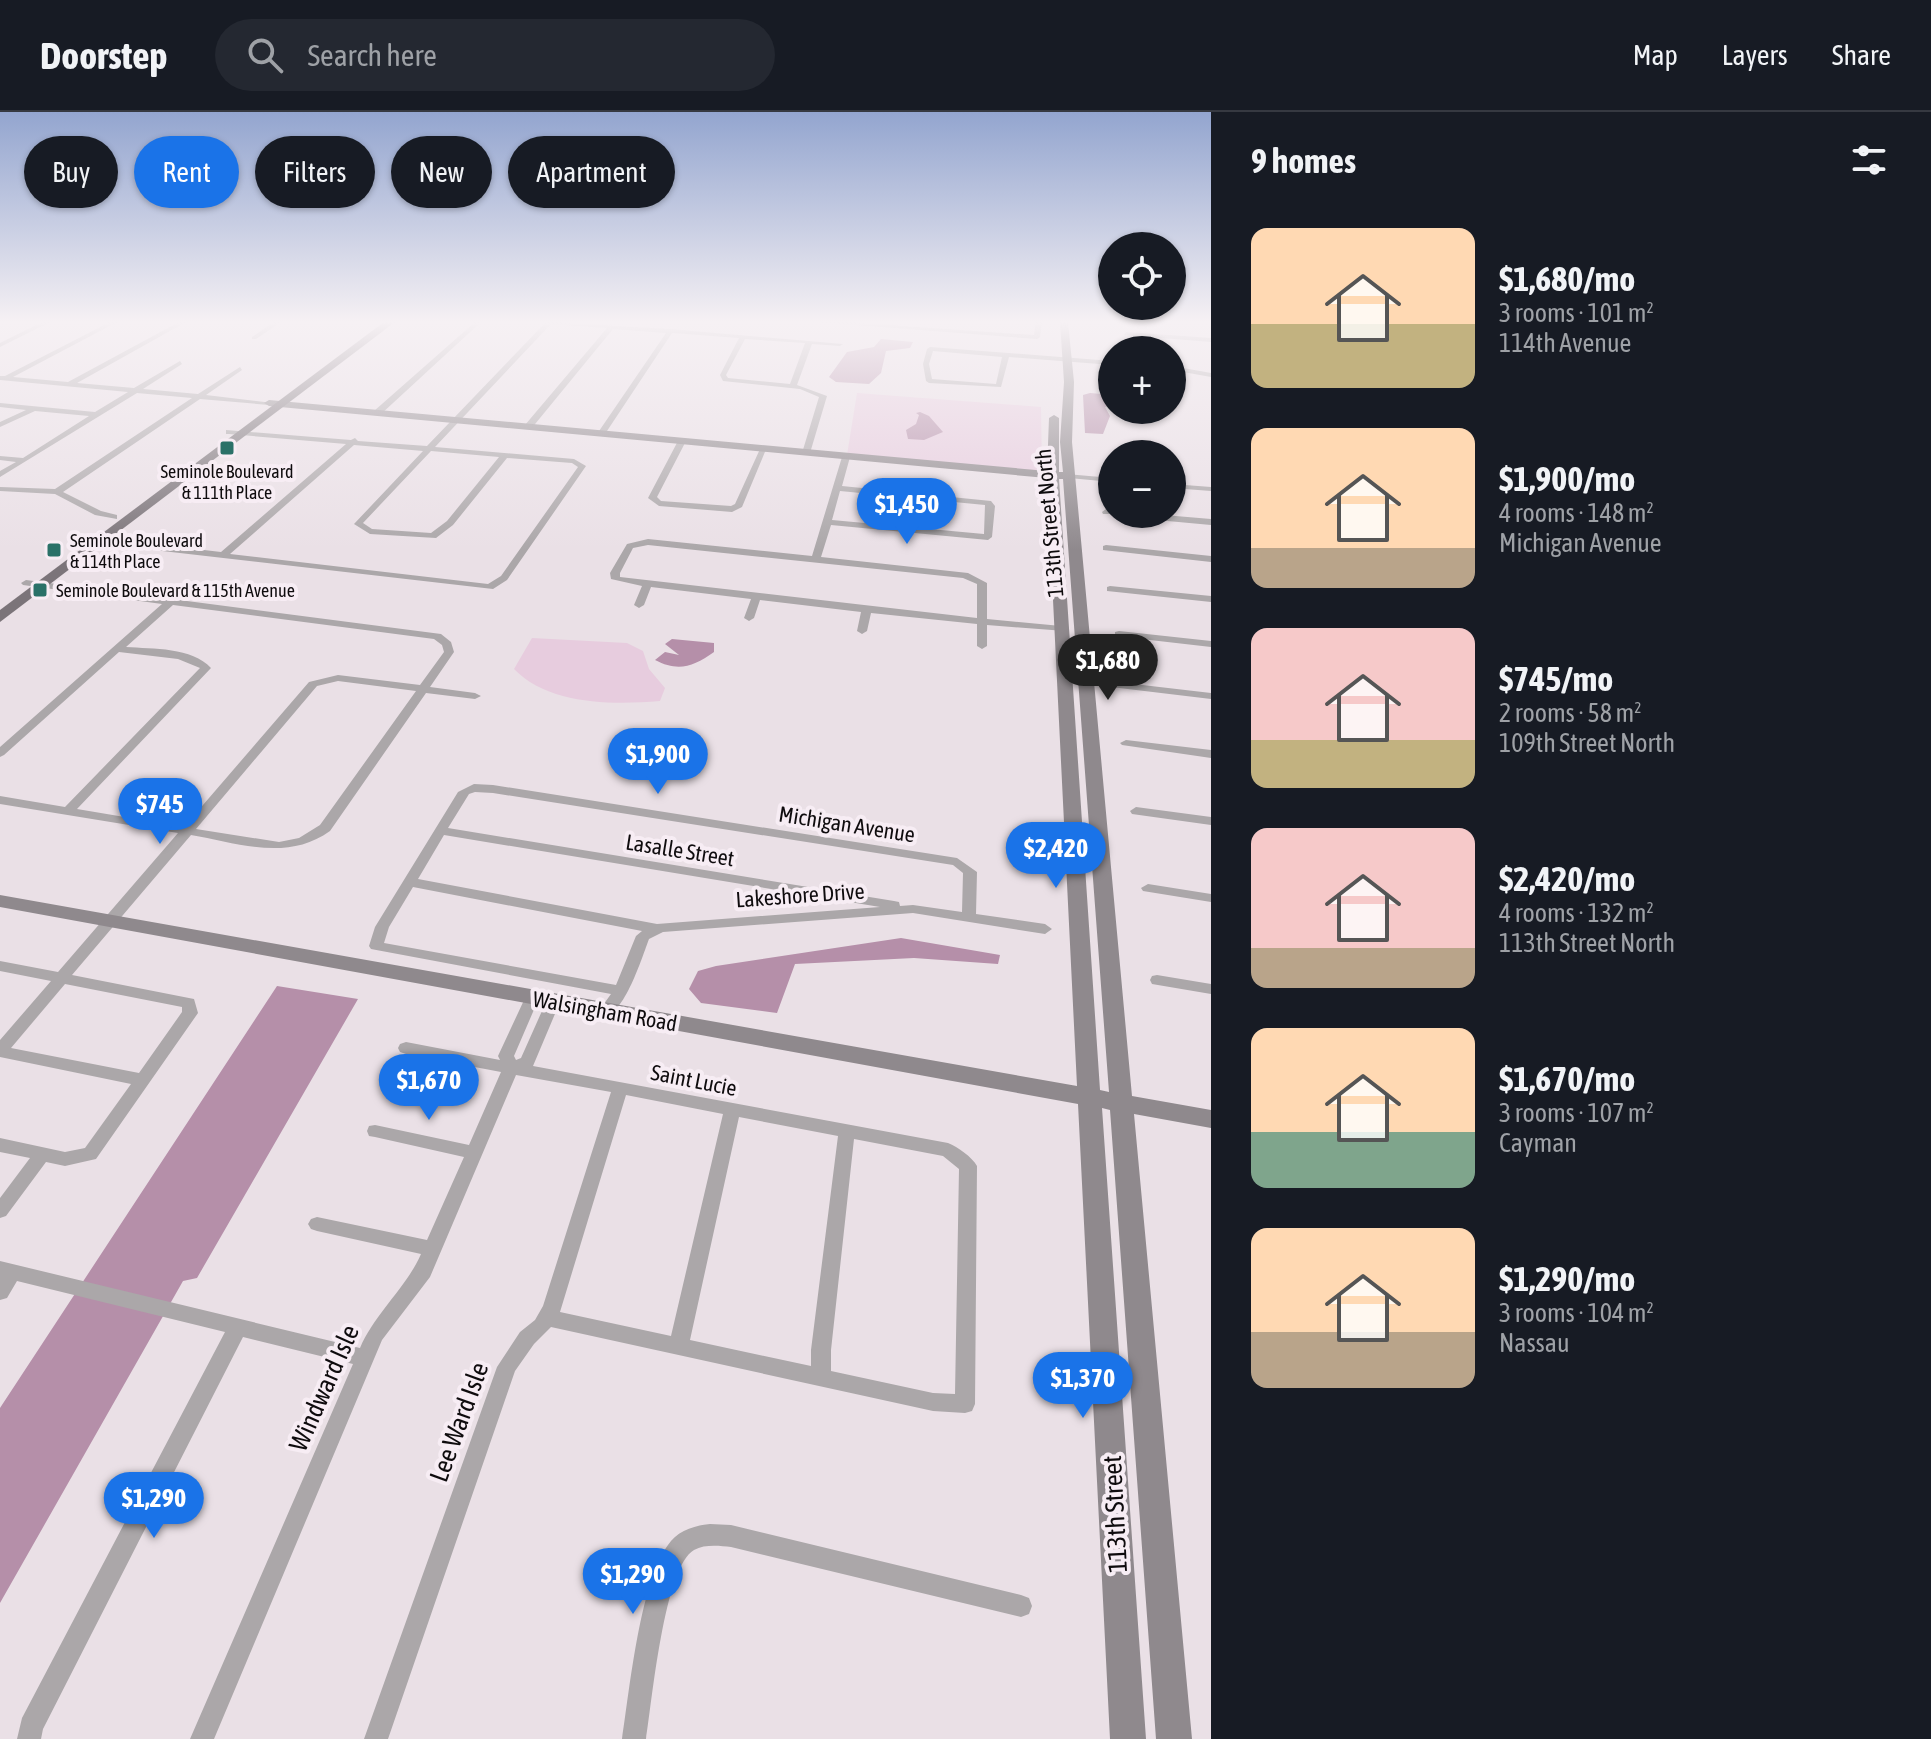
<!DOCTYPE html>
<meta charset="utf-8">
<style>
:root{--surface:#171b24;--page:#242831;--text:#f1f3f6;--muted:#9ea1a6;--line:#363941;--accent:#1a73e8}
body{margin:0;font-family:"Asap Condensed",sans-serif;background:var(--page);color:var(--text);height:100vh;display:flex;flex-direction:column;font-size:30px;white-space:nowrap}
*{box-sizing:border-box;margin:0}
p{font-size:26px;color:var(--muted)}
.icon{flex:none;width:44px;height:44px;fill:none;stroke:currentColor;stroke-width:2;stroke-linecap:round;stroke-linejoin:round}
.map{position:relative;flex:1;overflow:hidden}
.panel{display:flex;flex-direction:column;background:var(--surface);width:720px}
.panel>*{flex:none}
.guide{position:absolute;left:24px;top:24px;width:760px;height:72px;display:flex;gap:16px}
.buttons{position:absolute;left:1098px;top:120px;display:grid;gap:16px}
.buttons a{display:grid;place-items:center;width:88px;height:88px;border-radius:50%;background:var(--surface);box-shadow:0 2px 6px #0004;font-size:40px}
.price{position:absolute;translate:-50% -68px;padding:0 18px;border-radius:28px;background:var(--accent);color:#fff;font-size:26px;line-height:52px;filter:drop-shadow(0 2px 4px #0008)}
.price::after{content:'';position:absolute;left:50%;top:48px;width:24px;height:18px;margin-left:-12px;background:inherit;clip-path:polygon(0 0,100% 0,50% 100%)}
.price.selected{background:#222;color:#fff}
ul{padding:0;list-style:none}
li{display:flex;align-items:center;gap:24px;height:200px;padding:0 40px}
li span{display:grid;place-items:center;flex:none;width:224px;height:160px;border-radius:16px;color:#555}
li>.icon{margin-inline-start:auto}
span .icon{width:96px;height:96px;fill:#fffc;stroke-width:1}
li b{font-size:34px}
h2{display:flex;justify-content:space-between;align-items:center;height:96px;padding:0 40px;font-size:34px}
.tag{padding:0 28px;border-radius:36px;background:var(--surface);box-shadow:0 2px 6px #0004;font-size:28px;line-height:72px}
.tag.selected{background:var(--accent);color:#fff}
header{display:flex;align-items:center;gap:48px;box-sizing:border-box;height:112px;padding:0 40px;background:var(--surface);border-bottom:2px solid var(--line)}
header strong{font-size:38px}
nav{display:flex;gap:44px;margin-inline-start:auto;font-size:28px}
.search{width:560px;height:72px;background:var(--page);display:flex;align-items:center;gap:20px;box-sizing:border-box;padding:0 28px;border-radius:44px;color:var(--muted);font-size:30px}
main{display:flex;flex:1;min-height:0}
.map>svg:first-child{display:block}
.green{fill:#e7ccde}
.water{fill:#b58fa9}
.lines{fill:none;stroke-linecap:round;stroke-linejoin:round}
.street{fill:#aba7a9;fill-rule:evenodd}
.secondary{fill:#8f898d;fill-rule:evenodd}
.primary{fill:#7b7479;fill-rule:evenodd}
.poi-dot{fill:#2a7168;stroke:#f7edf4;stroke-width:3}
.labels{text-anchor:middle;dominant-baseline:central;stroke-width:8;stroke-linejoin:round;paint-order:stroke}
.far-poi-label{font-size:18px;fill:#0f0c0e;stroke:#f7edf4;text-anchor:start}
.street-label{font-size:22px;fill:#0f0c0e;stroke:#f7edf4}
.near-street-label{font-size:26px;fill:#0f0c0e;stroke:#f7edf4}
</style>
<header>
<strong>Doorstep</strong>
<div class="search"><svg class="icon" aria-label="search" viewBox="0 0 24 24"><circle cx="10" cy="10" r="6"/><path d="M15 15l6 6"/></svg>Search here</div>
<nav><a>Map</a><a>Layers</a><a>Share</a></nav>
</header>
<main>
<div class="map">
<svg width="1211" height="1627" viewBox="0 0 1211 1627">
<rect width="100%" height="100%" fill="#eae0e6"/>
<path class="green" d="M857 281 1041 295 1042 360 847 343Z
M532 526 627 531 643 539 649 557 665 576 660 589C612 593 549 593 514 557Z"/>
<path class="water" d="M881 227 913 230 910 236 886 239 881 261 869 272 836 270 829 265 847 240 874 235Z
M1090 281 1112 283V294L1105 295 1110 304 1103 322 1085 321 1083 283Z
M920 300 929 304 943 320 924 328 908 327 906 318 916 312 919 303 916 301Z
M672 527 714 531V540C693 555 678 560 655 548L665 540 679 543 665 532Z
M901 826 1000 843 998 852 914 846 795 852 777 901 701 891 689 877 698 859 716 854Z
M277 874 358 887 197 1166 183 1169 0 1491V1296Z"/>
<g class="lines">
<path class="street" d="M42 210H50L0 235V231Z
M110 210H117L13 265 68 270 179 210H186L77 271 134 276 180 249 182 252 143 277 198 282 240 255 242 258 206 283 273 291 269 293 200 287 63 380 101 399 117 403V407L95 403 55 382 0 379V375L55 377 192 286 137 281 0 365V359L16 350 0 348V344L23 346 89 304 35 299 0 315V310L26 298 0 295V291L95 300 128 280 0 268V264H5Z
M274 210H281L256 227H252V225Z
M475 210H481L380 303H374V299Z
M546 210 670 217 843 232 840 234 812 232 797 273 827 284 810 341 806 343 802 341 819 285 800 277 723 269 720 263 739 226 672 221 605 322 601 324 597 322 666 221 613 217 531 317H525V313L607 216 551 212 435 335 574 347 586 354 507 468 493 477 84 430 80 427 84 424 221 440 346 332 229 322H226V318L351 328 355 326 358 329 427 334ZM745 227 805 231 790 272 728 266 726 263ZM354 333 423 339 354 412 370 422 436 426 453 413 507 346 572 351 578 355 501 464 488 472 230 442ZM431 339 499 345 447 409 431 421 372 417 363 411Z
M817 210H845L1034 223 1036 210H1042L1040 225 1037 227Z
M1126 220 1211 226V230L1124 223Z
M930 235 1112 249V253L1009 245 1001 275 929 271 926 269 923 252 927 237ZM933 239 1002 245 996 272 932 267 929 252Z
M1172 254 1211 261V265L1172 258Z
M679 327 686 329 657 385 661 389 731 394 735 392 760 337 767 335 742 395 732 400 659 394 648 386Z
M846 343 850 345 842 374 991 389 995 394 992 425 988 428 831 413 821 445 968 461 987 471V507L1061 514 1066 517 1065 519 987 513V534L982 537 977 534V512L871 501 867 519 862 522 857 519 861 500 760 488 754 506 749 509 744 506 751 487 651 475 644 493 639 496 634 493 642 474 611 467 610 461 627 432 648 427 812 444 842 345ZM840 379 985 393 984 422 832 408ZM648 433 963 466 977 472V506L620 465V461L633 436Z
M1066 362 1112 366V370L1069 366H1066Z
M1172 372 1211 375V379L1172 376Z
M1106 397 1112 398V402H1116H1103L1102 400Z
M1120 402H1152L1211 407V413L1124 405Z
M1106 433 1211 444V450L1103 438V434Z
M26 468 441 522 451 530 454 540 430 575 475 581 481 584 475 587 426 581 330 719C287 750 238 731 191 723L72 863 194 887 198 901 96 1047 65 1054 46 1050 6 1104 0 1106V1086L30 1046 0 1040V1026L65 1040 85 1036 131 972 0 945V928L51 869 0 859V849L58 860 178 721 0 692V684L65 695 200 556 178 547 119 540 4 643 0 645V635L162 492 23 473 21 471ZM173 493 434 527 442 533 444 540 420 573 338 563 309 570 184 715 77 697 211 556C192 535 153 537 126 535ZM338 569 416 579 320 713 299 726 279 730 196 717 317 574ZM65 872 182 895V900L139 961 11 936Z
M1110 474 1211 484V490L1107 479V475Z
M1119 519 1211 529V535L1115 524V520Z
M1065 564 1211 581V587L1061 569 1060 567Z
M1126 628 1211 638V646L1122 633 1120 631Z
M474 672 493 673 957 746 977 760 976 802 1045 812 1052 817 1045 822 913 801 663 820 649 827C642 845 623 908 601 904L598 900 611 882 371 837 369 834 375 815 458 680ZM475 680 493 681 953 753 963 761 962 800 913 793 900 794 899 790 894 789 448 716 469 682ZM444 723 880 795 657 812 418 767ZM413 775 642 819 636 824 616 873 384 831 389 815Z
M1136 695 1211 705V713L1132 702 1130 699Z
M1148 772 1211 782V790L1143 779 1141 776Z
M1157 863 1211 872V882L1152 872 1150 868 1152 864Z
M532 881 537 882 539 886 514 944 516 948 521 946 546 890 548 886H558L560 890 533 954 948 1031C958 1035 972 1045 977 1054L975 1292 972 1299 965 1301 933 1299 551 1215 534 1232 515 1259 388 1627H364L497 1255 520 1220 535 1208 543 1194 611 980 516 963 430 1165 382 1228 214 1627H190L353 1252 243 1225 43 1617 41 1627H17L22 1606 225 1220 17 1169 7 1186 0 1188V1149L360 1236C375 1201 406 1176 421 1142L317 1119 311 1117 308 1112 311 1107 317 1105 427 1128 464 1045 375 1025 369 1024 367 1019 369 1014 375 1013 469 1033 501 960 406 942 400 940 398 936 400 932 406 930 500 948 498 944 525 886 527 882ZM626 983 723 1002 671 1224 560 1200ZM739 1005 838 1024 811 1238V1254L690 1228ZM854 1027 943 1044 959 1057 955 1282 933 1281 831 1259V1238Z
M710 1412 731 1413 1021 1483 1029 1486 1032 1494 1029 1502 1021 1505 731 1435C720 1434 705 1432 694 1438 664 1455 652 1591 646 1627H622C630 1577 640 1466 671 1429 680 1418 697 1413 710 1412Z"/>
<path class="secondary" d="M1060 210H1068L1074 270 1072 330 1132 984 1211 998V1016L1134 1002 1192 1627H1156L1110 998 1102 996 1146 1627H1110L1078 992 0 795V783L1077 974 1047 366 269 294 264 291 269 288 1047 359 1049 306 1054 303 1059 306V360H1063L1060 330 1064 270ZM1059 367H1063L1109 980 1100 978Z"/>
<path class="primary" d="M384 210H395L0 510V498Z"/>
</g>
<linearGradient id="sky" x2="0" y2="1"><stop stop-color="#93a5cf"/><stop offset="0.48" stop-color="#f6f1f4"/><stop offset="1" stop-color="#f6f1f4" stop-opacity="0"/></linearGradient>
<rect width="1211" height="438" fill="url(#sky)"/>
<g class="poi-dot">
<rect x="219" y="328" width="16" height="16" rx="4"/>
<rect x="46" y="430" width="16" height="16" rx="4"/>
<rect x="32" y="470" width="16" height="16" rx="4"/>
</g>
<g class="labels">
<g class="far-poi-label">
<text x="227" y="359" text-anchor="middle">Seminole Boulevard<tspan x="227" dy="21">&amp; 111th Place</tspan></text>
<text x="70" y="428">Seminole Boulevard<tspan x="70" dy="21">&amp; 114th Place</tspan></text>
<text x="56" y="478">Seminole Boulevard &amp; 115th Avenue</text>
</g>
<g class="street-label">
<text transform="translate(1049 411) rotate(-95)">113th Street North</text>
<text transform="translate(847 712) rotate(9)">Michigan Avenue</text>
<text transform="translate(680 738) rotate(9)">Lasalle Street</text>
<text transform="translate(800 783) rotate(-4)">Lakeshore Drive</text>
<text transform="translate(605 899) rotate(10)">Walsingham Road</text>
<text transform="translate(694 968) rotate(11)">Saint Lucie</text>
</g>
<g class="near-street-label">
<text transform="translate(324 1276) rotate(-66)">Windward Isle</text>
<text transform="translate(459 1310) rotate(-70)">Lee Ward Isle</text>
<text transform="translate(1115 1402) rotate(-93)">113th Street</text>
</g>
</g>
</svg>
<div class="buttons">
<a><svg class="icon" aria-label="locate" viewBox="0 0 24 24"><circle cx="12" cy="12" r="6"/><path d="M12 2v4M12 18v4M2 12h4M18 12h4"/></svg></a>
<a>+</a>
<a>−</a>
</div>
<b class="price" style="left:907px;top:434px">$1,450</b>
<b class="price selected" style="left:1108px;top:590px">$1,680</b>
<b class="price" style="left:658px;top:684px">$1,900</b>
<b class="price" style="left:160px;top:734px">$745</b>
<b class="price" style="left:1056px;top:778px">$2,420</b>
<b class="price" style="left:429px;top:1010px">$1,670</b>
<b class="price" style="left:1083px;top:1308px">$1,370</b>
<b class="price" style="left:154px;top:1428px">$1,290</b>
<b class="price" style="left:633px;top:1504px">$1,290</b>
<div class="guide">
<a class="tag">Buy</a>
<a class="tag selected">Rent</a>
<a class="tag">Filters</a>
<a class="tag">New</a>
<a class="tag">Apartment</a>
</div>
</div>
<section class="panel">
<h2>9 homes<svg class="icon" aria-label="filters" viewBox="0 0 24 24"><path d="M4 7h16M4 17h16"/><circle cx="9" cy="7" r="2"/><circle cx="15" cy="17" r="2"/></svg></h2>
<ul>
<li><span style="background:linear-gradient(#ffd9b3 60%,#c2b280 0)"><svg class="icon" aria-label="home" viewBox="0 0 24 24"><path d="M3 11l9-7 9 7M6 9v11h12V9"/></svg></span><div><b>$1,680/mo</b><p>3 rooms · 101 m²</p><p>114th Avenue</p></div></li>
<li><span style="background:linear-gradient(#ffd9b3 75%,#b9a48a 0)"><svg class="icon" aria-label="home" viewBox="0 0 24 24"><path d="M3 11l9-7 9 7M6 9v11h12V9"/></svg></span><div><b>$1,900/mo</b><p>4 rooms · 148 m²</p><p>Michigan Avenue</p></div></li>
<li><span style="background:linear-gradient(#f6c9c9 70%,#c2b280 0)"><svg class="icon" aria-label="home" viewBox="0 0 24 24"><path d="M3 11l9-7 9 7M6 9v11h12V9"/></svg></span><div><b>$745/mo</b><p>2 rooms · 58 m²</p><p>109th Street North</p></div></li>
<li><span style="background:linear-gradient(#f6c9c9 75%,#b9a48a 0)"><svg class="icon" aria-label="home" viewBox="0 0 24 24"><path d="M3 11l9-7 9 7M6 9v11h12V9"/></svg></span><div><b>$2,420/mo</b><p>4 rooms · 132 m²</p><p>113th Street North</p></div></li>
<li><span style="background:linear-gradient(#ffd9b3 65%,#7fa58c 0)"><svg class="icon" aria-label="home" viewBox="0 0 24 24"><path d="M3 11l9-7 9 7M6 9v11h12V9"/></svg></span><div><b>$1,670/mo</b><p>3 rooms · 107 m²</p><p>Cayman</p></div></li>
<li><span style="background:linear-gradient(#ffd9b3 65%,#b9a48a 0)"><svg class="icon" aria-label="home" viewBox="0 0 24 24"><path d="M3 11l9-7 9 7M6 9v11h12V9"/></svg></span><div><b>$1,290/mo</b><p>3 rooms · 104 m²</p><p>Nassau</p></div></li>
</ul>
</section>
</main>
